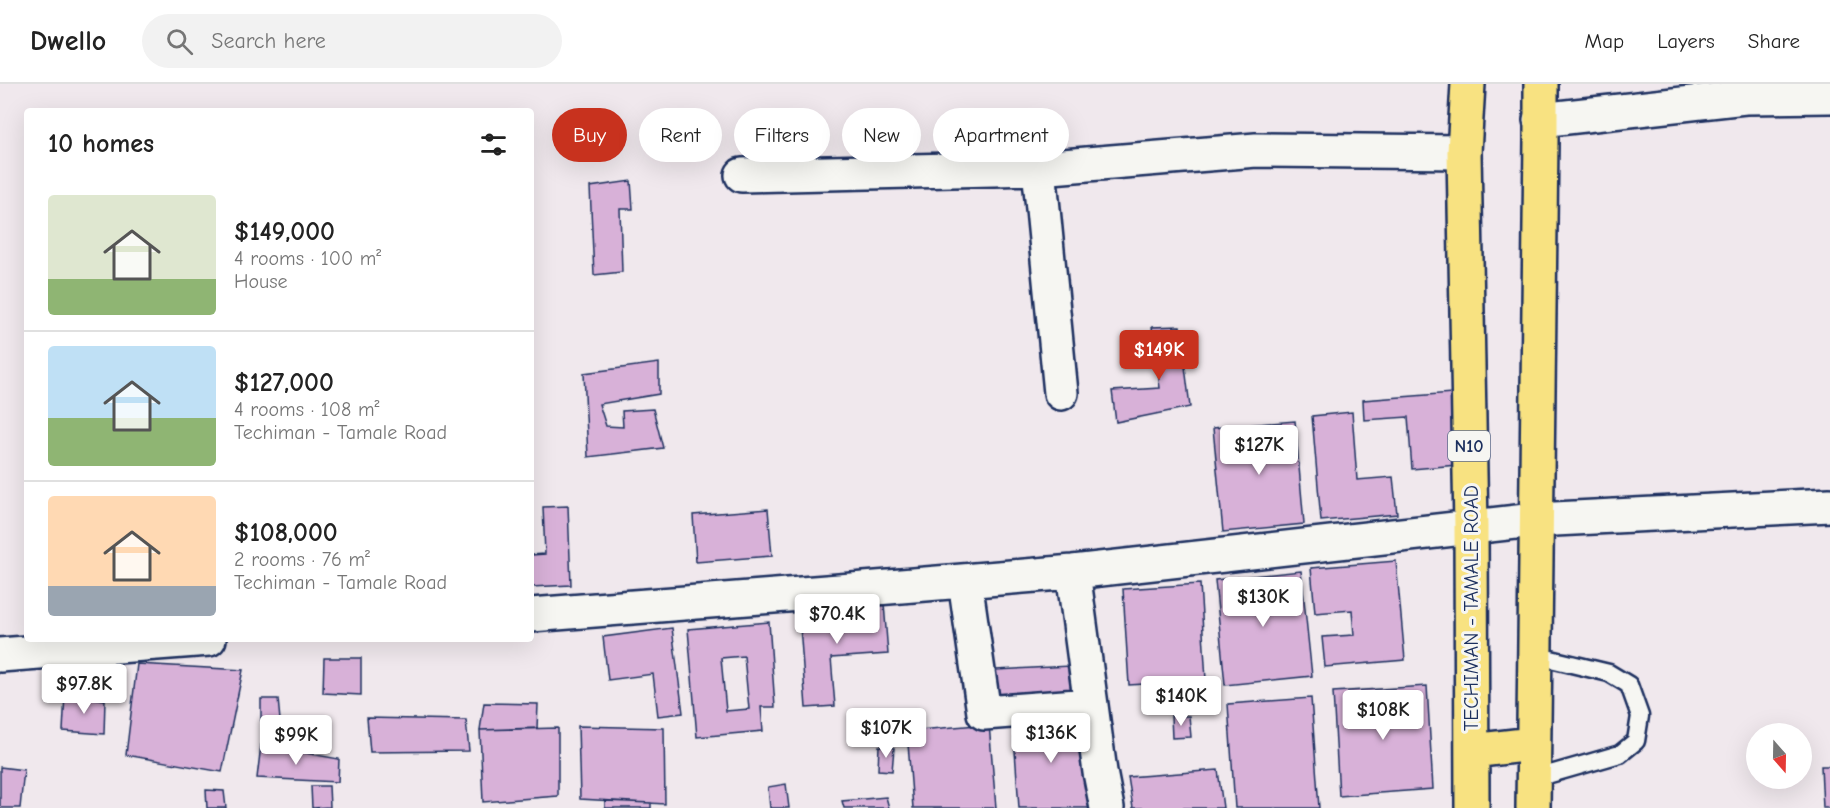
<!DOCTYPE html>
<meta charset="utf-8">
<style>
:root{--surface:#fff;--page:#f2f2f2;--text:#222;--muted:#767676;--line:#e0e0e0;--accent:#c8321e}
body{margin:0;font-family:"Comic Neue",sans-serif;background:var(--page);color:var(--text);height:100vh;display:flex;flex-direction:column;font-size:22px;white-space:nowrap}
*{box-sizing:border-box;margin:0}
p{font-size:20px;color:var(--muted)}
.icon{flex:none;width:33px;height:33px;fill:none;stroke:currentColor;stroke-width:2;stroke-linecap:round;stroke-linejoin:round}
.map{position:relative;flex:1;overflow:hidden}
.details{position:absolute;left:24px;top:24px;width:510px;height:534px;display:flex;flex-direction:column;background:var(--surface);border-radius:6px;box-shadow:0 6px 24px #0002}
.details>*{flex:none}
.guide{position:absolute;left:552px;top:24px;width:570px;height:54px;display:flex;gap:12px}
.needle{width:39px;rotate:160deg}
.buttons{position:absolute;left:1746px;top:639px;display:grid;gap:12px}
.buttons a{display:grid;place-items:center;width:66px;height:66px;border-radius:50%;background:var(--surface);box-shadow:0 6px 24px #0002;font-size:30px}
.price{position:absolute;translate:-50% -51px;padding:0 14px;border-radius:6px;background:#fff;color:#222;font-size:20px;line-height:39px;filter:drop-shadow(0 2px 3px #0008)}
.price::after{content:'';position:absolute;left:50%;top:36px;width:18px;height:14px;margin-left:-9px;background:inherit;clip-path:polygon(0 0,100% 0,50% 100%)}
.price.on{background:var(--accent);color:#fff}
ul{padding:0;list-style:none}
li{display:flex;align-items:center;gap:18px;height:150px;padding:0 24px}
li+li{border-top:2px solid var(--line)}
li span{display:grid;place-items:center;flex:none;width:168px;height:120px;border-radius:6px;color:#555}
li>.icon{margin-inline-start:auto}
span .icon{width:72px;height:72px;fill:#fffc;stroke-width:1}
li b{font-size:26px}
h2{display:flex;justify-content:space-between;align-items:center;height:72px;padding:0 24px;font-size:26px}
.chip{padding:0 21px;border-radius:27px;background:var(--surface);box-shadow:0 6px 24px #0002;font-size:21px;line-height:54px}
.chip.on{background:var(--accent);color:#fff}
header{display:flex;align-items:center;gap:36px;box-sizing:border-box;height:84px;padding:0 30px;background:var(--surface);border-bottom:2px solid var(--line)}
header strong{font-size:28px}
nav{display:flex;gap:33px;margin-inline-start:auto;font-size:21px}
.search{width:420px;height:54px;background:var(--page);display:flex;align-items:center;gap:15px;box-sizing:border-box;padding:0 21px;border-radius:33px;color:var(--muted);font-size:22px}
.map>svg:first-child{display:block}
.building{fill:#d8b1d8;stroke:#1b2f5e;stroke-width:1.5;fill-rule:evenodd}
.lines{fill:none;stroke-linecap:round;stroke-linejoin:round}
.lane-casing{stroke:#1b2f5e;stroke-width:21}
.street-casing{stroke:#1b2f5e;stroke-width:38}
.highway-casing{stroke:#1b2f5e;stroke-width:38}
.lane{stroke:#f6f6f2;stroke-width:16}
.street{stroke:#f6f6f2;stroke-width:33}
.highway{stroke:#f8e281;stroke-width:33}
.labels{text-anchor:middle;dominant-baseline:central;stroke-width:6;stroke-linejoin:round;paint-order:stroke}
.shield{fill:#f6f6f2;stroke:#5d6b8a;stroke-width:1.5}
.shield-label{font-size:18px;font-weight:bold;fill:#1b2f5e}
.street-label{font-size:20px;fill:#1b2f5e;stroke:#f6f6f2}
</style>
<header>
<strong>Dwello</strong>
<div class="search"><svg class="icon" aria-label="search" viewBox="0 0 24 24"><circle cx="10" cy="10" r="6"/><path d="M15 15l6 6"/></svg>Search here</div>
<nav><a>Map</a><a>Layers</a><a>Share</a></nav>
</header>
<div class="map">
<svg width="1830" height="724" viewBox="0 0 1830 724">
<rect width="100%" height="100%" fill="#f0e8ed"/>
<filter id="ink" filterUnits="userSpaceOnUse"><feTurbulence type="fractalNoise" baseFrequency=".0167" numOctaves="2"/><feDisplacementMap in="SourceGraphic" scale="12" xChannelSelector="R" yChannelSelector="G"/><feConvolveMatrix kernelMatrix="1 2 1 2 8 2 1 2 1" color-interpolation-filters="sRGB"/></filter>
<g filter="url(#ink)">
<path class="building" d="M631 97 633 125H620L622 188 594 191 590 103Z
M1180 242 1190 323 1116 338 1112 307 1160 304 1152 243Z
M659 279V310L599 320 606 342 623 343 622 327 653 325 663 364 588 373 584 289Z
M1452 309 1457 381 1412 385 1408 333 1364 336 1363 316Z
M1352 328 1357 396 1393 393 1397 430 1321 437 1312 332Z
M1295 337 1304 440 1223 448 1213 344Z
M568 422 571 501 531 503V471L545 470 543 423Z
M768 425 772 472 696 478 693 431Z
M1396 477 1405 576 1325 583 1322 553 1354 551 1352 526 1315 529 1311 484Z
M1301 487 1312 592 1225 601 1215 496Z
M1200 500 1206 596 1129 601 1123 505Z
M884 520 888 570 831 574 835 622 806 624 799 528Z
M769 538 775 623H761L763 647 697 653 688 545ZM744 572 749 625 726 627 721 574Z
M672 544 683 629 658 632 653 590 608 596 603 553Z
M324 574H361V611L323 609Z
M137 580 243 586 222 688 126 671Z
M1070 582 1073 615 998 619 996 586Z
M1427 602 1433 705 1339 712 1333 608Z
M65 610 105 616 104 650 63 647Z
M1311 614 1319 724H1235L1228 620Z
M261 615H278L280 636 261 637Z
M484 619 538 620 537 644 480 646Z
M1171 632H1189L1191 653 1172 654Z
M1082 633 1089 724H1019L1013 638Z
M367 634 466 636 469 667 370 668Z
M989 640 996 724H913L907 647Z
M578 642 664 644 665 720 580 715Z
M558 644V712L483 718 480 646Z
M261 661 339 675 338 698 257 694Z
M879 662 894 664 892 687 878 686Z
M1821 682H1830V724H1823Z
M0 683 24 686 20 724H0Z
M1218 686 1223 724H1133L1128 693Z
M786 700 789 724H770L768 703Z
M311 702H329L330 723 312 724Z
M206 706 224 707 226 724H207Z
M886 713 889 724H844L842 717Z
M605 717 651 719V724H605Z"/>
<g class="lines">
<defs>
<path id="lane" d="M1533 695 1620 670 1636 657 1640 632 1629 601 1609 589 1534 571"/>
<path id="street" d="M1540 36 1745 13 1830 12
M1039 84 1061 309
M742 91 1039 84 1256 66 1464 68
M1073 488 1100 688 1107 724
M965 497 984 629 1091 621
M531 531 852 506 1073 488 1535 436 1830 421
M0 571 209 555"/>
<path id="highway" d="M1468 0 1464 68 1471 443 1472 724
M1472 667 1533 660
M1533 724 1541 56V0"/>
</defs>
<use href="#lane" class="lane-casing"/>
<use href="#street" class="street-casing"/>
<use href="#highway" class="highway-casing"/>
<use href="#lane" class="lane"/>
<use href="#street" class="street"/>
<use href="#highway" class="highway"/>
</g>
</g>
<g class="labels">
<rect class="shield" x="1448" y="347" width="42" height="30" rx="4.5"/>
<g class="shield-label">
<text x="1469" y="362">N10</text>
</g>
<g class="street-label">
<text transform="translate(1471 524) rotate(-90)">TECHIMAN - TAMALE ROAD</text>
</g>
</g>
</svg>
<div class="buttons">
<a><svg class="needle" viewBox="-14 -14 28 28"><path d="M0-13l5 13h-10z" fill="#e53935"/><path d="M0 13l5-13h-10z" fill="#767676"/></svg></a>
</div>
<b class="price on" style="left:1159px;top:297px">$149K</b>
<b class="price" style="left:1259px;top:392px">$127K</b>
<b class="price" style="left:1263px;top:544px">$130K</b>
<b class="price" style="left:837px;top:561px">$70.4K</b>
<b class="price" style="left:84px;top:631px">$97.8K</b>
<b class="price" style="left:1181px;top:643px">$140K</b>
<b class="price" style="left:1383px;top:657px">$108K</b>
<b class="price" style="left:886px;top:675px">$107K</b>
<b class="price" style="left:1051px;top:680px">$136K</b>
<b class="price" style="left:296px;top:682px">$99K</b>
<div class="guide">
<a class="chip on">Buy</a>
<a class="chip">Rent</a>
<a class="chip">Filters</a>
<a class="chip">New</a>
<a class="chip">Apartment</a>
</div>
<section class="details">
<h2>10 homes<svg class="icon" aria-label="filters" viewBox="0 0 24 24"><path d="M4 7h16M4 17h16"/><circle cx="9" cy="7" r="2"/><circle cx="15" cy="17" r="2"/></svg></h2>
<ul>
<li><span style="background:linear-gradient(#dfe7d0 70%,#8fb573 0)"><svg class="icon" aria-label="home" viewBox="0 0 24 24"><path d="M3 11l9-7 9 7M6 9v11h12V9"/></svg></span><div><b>$149,000</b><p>4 rooms · 100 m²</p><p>House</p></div></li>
<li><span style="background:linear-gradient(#bfe0f5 60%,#8fb573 0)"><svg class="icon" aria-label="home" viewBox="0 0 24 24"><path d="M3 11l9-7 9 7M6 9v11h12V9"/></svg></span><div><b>$127,000</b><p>4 rooms · 108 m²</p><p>Techiman - Tamale Road</p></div></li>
<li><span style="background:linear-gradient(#ffd9b3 75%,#9aa5b1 0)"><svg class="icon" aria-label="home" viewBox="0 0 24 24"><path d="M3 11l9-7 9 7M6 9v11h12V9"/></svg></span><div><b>$108,000</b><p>2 rooms · 76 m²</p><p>Techiman - Tamale Road</p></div></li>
</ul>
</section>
</div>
